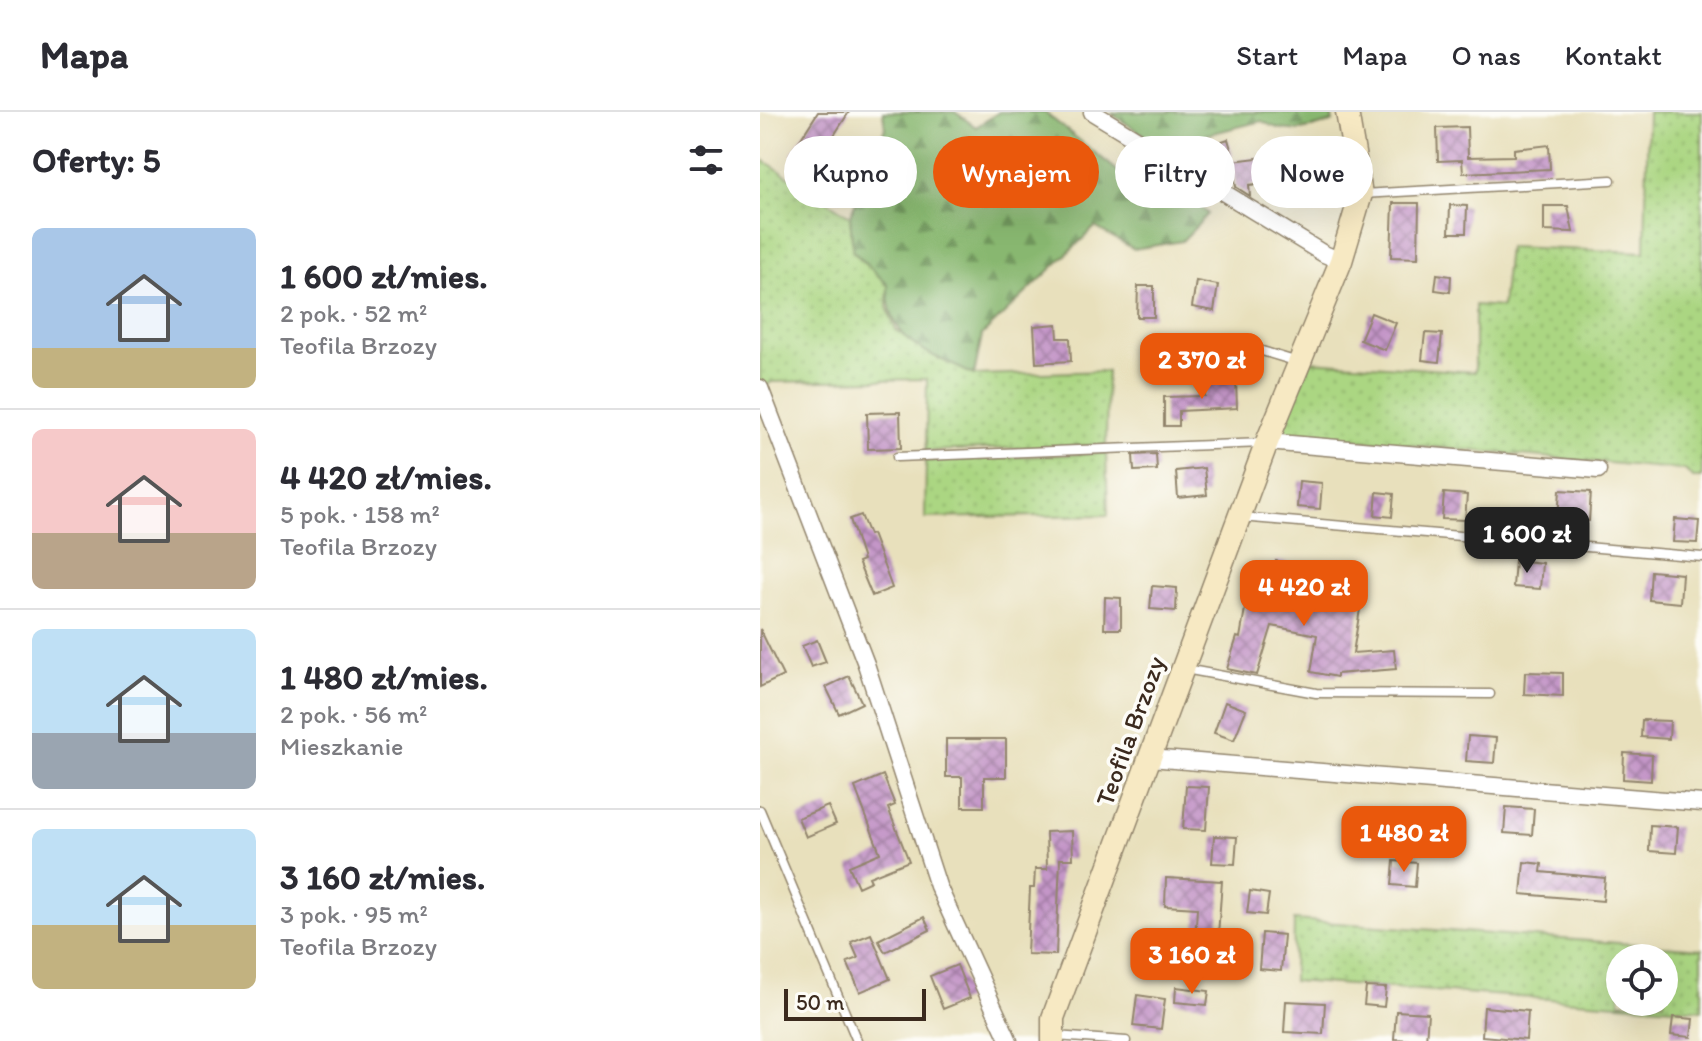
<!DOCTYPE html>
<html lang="pl">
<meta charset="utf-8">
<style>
:root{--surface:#fff;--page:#f7f7f7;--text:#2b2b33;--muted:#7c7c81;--line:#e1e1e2;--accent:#ea580c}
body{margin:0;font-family:Itim,sans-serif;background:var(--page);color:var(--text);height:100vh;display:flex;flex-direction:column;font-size:30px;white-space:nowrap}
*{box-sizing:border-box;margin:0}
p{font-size:26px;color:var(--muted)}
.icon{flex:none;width:44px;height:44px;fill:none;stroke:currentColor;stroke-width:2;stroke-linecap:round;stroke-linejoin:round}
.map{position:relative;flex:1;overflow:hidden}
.sheet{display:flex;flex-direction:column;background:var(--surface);width:760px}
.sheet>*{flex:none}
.hud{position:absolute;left:24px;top:24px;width:760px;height:72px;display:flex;gap:16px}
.fabs{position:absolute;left:846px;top:832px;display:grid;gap:16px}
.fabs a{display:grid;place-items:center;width:72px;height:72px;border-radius:50%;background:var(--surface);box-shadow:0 8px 32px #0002;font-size:40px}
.scale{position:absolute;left:24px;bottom:20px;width:142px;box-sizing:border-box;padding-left:8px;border:4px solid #3b2a1e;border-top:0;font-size:22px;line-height:28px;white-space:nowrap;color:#3b2a1e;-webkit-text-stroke:6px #fdfcf7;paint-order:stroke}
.price{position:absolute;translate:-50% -68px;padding:0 18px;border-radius:16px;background:var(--accent);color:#fff;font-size:26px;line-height:52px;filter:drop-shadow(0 2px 4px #0008)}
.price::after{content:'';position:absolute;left:50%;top:48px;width:24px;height:18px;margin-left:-12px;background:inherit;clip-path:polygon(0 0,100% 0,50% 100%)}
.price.on{background:#222;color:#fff}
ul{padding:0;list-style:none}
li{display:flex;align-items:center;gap:24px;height:200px;padding:0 32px}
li+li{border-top:2px solid var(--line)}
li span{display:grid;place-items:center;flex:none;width:224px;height:160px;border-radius:12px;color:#555}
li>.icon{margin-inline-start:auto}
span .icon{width:96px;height:96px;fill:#fffc;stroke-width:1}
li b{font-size:34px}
h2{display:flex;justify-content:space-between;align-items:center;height:96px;padding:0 32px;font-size:34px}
.pill{padding:0 28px;border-radius:36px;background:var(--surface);box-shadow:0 8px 32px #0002;font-size:28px;line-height:72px}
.pill.on{background:var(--accent);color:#fff}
header{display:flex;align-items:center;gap:48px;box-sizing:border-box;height:112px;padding:0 40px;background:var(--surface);border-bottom:2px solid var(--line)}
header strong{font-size:38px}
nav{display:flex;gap:44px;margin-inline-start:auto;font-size:28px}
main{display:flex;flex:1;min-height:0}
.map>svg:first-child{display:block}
.grass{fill:url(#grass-dots);stroke:#738050;stroke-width:2;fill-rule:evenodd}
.forest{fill:url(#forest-firs);stroke:#627047;stroke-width:2}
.building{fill:url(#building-cross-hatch)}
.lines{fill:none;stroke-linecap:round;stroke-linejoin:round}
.lane-casing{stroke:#92856d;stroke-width:11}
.street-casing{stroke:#92856d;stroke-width:19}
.secondary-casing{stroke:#92856d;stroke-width:25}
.lane{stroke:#fff;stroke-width:8}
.street{stroke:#fff;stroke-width:16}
.secondary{stroke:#f7e9c3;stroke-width:22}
.labels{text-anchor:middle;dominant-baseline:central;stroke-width:7;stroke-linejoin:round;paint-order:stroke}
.street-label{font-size:26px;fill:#3b2a1e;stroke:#fdfcf7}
</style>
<header>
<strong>Mapa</strong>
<nav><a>Start</a><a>Mapa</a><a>O nas</a><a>Kontakt</a></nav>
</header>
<main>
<section class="sheet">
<h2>Oferty: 5<svg class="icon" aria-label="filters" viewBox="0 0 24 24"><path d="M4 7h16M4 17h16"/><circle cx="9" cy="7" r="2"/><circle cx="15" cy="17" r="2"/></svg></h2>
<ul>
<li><span style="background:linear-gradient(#a9c7e8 75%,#c2b280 0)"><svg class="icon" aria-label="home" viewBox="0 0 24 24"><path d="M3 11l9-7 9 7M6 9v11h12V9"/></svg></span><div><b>1 600 zł/mies.</b><p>2 pok. · 52 m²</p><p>Teofila Brzozy</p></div></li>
<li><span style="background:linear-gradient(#f6c9c9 65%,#b9a48a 0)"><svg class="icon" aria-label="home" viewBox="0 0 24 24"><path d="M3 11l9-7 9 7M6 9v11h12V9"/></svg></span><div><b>4 420 zł/mies.</b><p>5 pok. · 158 m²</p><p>Teofila Brzozy</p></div></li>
<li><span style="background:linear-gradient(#bfe0f5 65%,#9aa5b1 0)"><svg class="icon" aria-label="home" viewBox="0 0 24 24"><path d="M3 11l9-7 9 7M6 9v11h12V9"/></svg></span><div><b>1 480 zł/mies.</b><p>2 pok. · 56 m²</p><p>Mieszkanie</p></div></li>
<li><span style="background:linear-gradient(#bfe0f5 60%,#c2b280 0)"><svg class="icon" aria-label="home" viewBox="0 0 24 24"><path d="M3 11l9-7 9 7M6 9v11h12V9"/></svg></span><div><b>3 160 zł/mies.</b><p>3 pok. · 95 m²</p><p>Teofila Brzozy</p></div></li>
</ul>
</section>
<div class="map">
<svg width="942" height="929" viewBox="0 0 942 929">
<defs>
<pattern id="grass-dots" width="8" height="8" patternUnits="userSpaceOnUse" patternTransform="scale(2)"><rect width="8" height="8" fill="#abd682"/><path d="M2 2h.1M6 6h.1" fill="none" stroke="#94b870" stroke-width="1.8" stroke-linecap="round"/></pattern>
<pattern id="forest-firs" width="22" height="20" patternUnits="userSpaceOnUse" patternTransform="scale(2)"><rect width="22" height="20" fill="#88b770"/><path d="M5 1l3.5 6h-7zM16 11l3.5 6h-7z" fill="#70955b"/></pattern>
<pattern id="building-cross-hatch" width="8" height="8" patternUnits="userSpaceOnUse" patternTransform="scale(2)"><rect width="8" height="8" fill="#c496c8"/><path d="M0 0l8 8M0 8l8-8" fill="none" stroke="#a07ba2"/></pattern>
</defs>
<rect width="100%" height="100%" fill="#fdfcf7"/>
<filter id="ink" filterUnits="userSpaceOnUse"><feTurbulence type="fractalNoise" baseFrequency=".0125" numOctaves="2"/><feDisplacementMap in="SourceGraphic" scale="16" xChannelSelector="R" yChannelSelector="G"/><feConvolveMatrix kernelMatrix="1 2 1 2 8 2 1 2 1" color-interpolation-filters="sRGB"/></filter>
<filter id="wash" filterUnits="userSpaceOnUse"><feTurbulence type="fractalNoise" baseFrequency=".006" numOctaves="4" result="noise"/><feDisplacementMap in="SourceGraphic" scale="32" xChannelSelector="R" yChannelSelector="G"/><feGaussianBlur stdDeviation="1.8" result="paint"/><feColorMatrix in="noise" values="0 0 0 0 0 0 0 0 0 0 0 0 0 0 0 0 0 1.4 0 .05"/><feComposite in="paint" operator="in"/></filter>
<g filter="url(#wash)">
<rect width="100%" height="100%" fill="#e8e0bc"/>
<path class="grass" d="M888 0H942V366H933L925 358 519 321 551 249 715 260V193L742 195 748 135 885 140Z
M0 46 90 104 93 139 128 173 127 195 136 218 174 244 214 263 347 259 346 333 166 339 167 267 11 270 0 280Z
M346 341 348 403 165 406 166 349Z
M534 808 942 837V898L533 869ZM860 846H904V890H860Z"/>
<path class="forest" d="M123 0H195L216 15 239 0H284L378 75 425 81 448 102 422 129 374 137 335 115 222 223 214 263C168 240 126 231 128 173L93 139 90 104 125 16Z
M360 0H571L573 10C547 18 526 24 502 9L400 34 352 2Z"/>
<g id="blocks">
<path class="building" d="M58 0H89L53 56 31 42Z
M707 15 708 45 754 44V37L789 33 790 57 703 61 702 48 678 49 677 16Z
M468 27 473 44 449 51 444 35Z
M574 35 579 66 553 70 548 39Z
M513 44 517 70 489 73 490 84 476 75 472 49Z
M82 59 94 67 79 89 67 82Z
M633 91H659L658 146 631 145Z
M690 93 707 94 706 121H689Z
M784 94H808L813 120 784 119Z
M677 162 691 164 690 180 675 178Z
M436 169 458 173 454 199 432 195Z
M378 174H394V205H377Z
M611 201 636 211 625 238 600 228Z
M297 212 298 226H310L311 249 276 251 274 214Z
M665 221 682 222 679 250 662 248Z
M476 268 477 296 419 299V314H404V285L445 284V269Z
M140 300 141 336 108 337 107 301Z
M396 342 397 358 374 359 373 343Z
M444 356 447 383 418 386 416 359Z
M539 369 562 371 560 397 537 395Z
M800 378 831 380 829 409 798 407Z
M617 380 634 382 632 405 615 403Z
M684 381 707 383 705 408 682 407Z
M101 403 109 423 112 422 132 476 112 484 98 450 103 448 90 407Z
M915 407 939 409 937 431 913 430Z
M755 448 782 451 780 477 753 475Z
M516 449 545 454 540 485 601 491 593 541 634 538 636 557 577 562V565L551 560 557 523 512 514 497 563 467 557 477 525 480 526 488 479 510 483Z
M891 459 922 462 920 491 889 488Z
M392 474 417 476 416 499 390 497Z
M345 485 361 486V517H344Z
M0 517 23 564 0 575Z
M57 528 66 550 51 555 42 534Z
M765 560 803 561V584L764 582Z
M89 564 102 591 79 602 66 575Z
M465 590 486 598 474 628 454 621Z
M882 608 910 609 909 627 881 625Z
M708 624 736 626 734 651 706 649Z
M186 627H246V665H224V695H202V665H186Z
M864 641 892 643 891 669 863 667Z
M123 663 135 693 128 696 149 749 109 765 111 769 98 775 89 754 120 741 95 675Z
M426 674 449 675 446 718 423 717Z
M68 694 76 712 46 725 38 706Z
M746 695 774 697 772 723 744 721Z
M596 708 615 711 612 735 593 732Z
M890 713 918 715 916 741 889 739Z
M312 719 313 747H300L296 843 267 842 270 776H274L275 757H287L286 720Z
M454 724 477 725 475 752 452 751Z
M634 749 657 751 655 775 632 773Z
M764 750 782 752 781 760 845 766 843 789 761 782Z
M406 766 462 769 456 850 434 848 437 796 405 794Z
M490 779 509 782 506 803 487 801Z
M164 805 170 818 125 840 118 828Z
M502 821 524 823 521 859 499 857Z
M111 822 130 867 100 880 87 850 98 846 91 830Z
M197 853 210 886 183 897 170 864Z
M416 875 449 879 447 893 415 890Z
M606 875 626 876 624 895 604 893Z
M377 883 405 887 401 917 373 914Z
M526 889 565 891 563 922 524 920Z
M724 895 768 899 766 928 722 924Z
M636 899 668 901 666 929 634 927Z
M913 905 933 907 931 925 911 923Z"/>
</g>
</g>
<g filter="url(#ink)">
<use href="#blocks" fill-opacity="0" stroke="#92856d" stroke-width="2"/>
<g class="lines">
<defs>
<path id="lane" d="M602 82 851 68
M401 227 502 239 538 250
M137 345 504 331
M480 405 942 445
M425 557 556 581 730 582
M0 698 97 929
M295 924 366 929"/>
<path id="street" d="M332 0 564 142 581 149
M0 276 106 552 178 774 249 929
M507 330 838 358
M390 646 942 691"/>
<path id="secondary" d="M293 929V906L507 330 581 149 601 82 587 0"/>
</defs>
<use href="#lane" class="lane-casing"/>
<use href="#street" class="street-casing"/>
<use href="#secondary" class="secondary-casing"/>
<use href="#lane" class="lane"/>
<use href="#street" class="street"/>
<use href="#secondary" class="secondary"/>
</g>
</g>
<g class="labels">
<g class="street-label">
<text transform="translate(370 619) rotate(-70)">Teofila Brzozy</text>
</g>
</g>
</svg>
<div class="fabs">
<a><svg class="icon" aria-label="locate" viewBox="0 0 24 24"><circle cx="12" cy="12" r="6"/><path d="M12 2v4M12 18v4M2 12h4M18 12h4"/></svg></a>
</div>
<div class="scale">50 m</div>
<b class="price" style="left:442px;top:289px">2 370 zł</b>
<b class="price on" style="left:767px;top:463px">1 600 zł</b>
<b class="price" style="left:544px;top:516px">4 420 zł</b>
<b class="price" style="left:644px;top:762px">1 480 zł</b>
<b class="price" style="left:432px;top:884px">3 160 zł</b>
<div class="hud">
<a class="pill">Kupno</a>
<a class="pill on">Wynajem</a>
<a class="pill">Filtry</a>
<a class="pill">Nowe</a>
</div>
</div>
</main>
